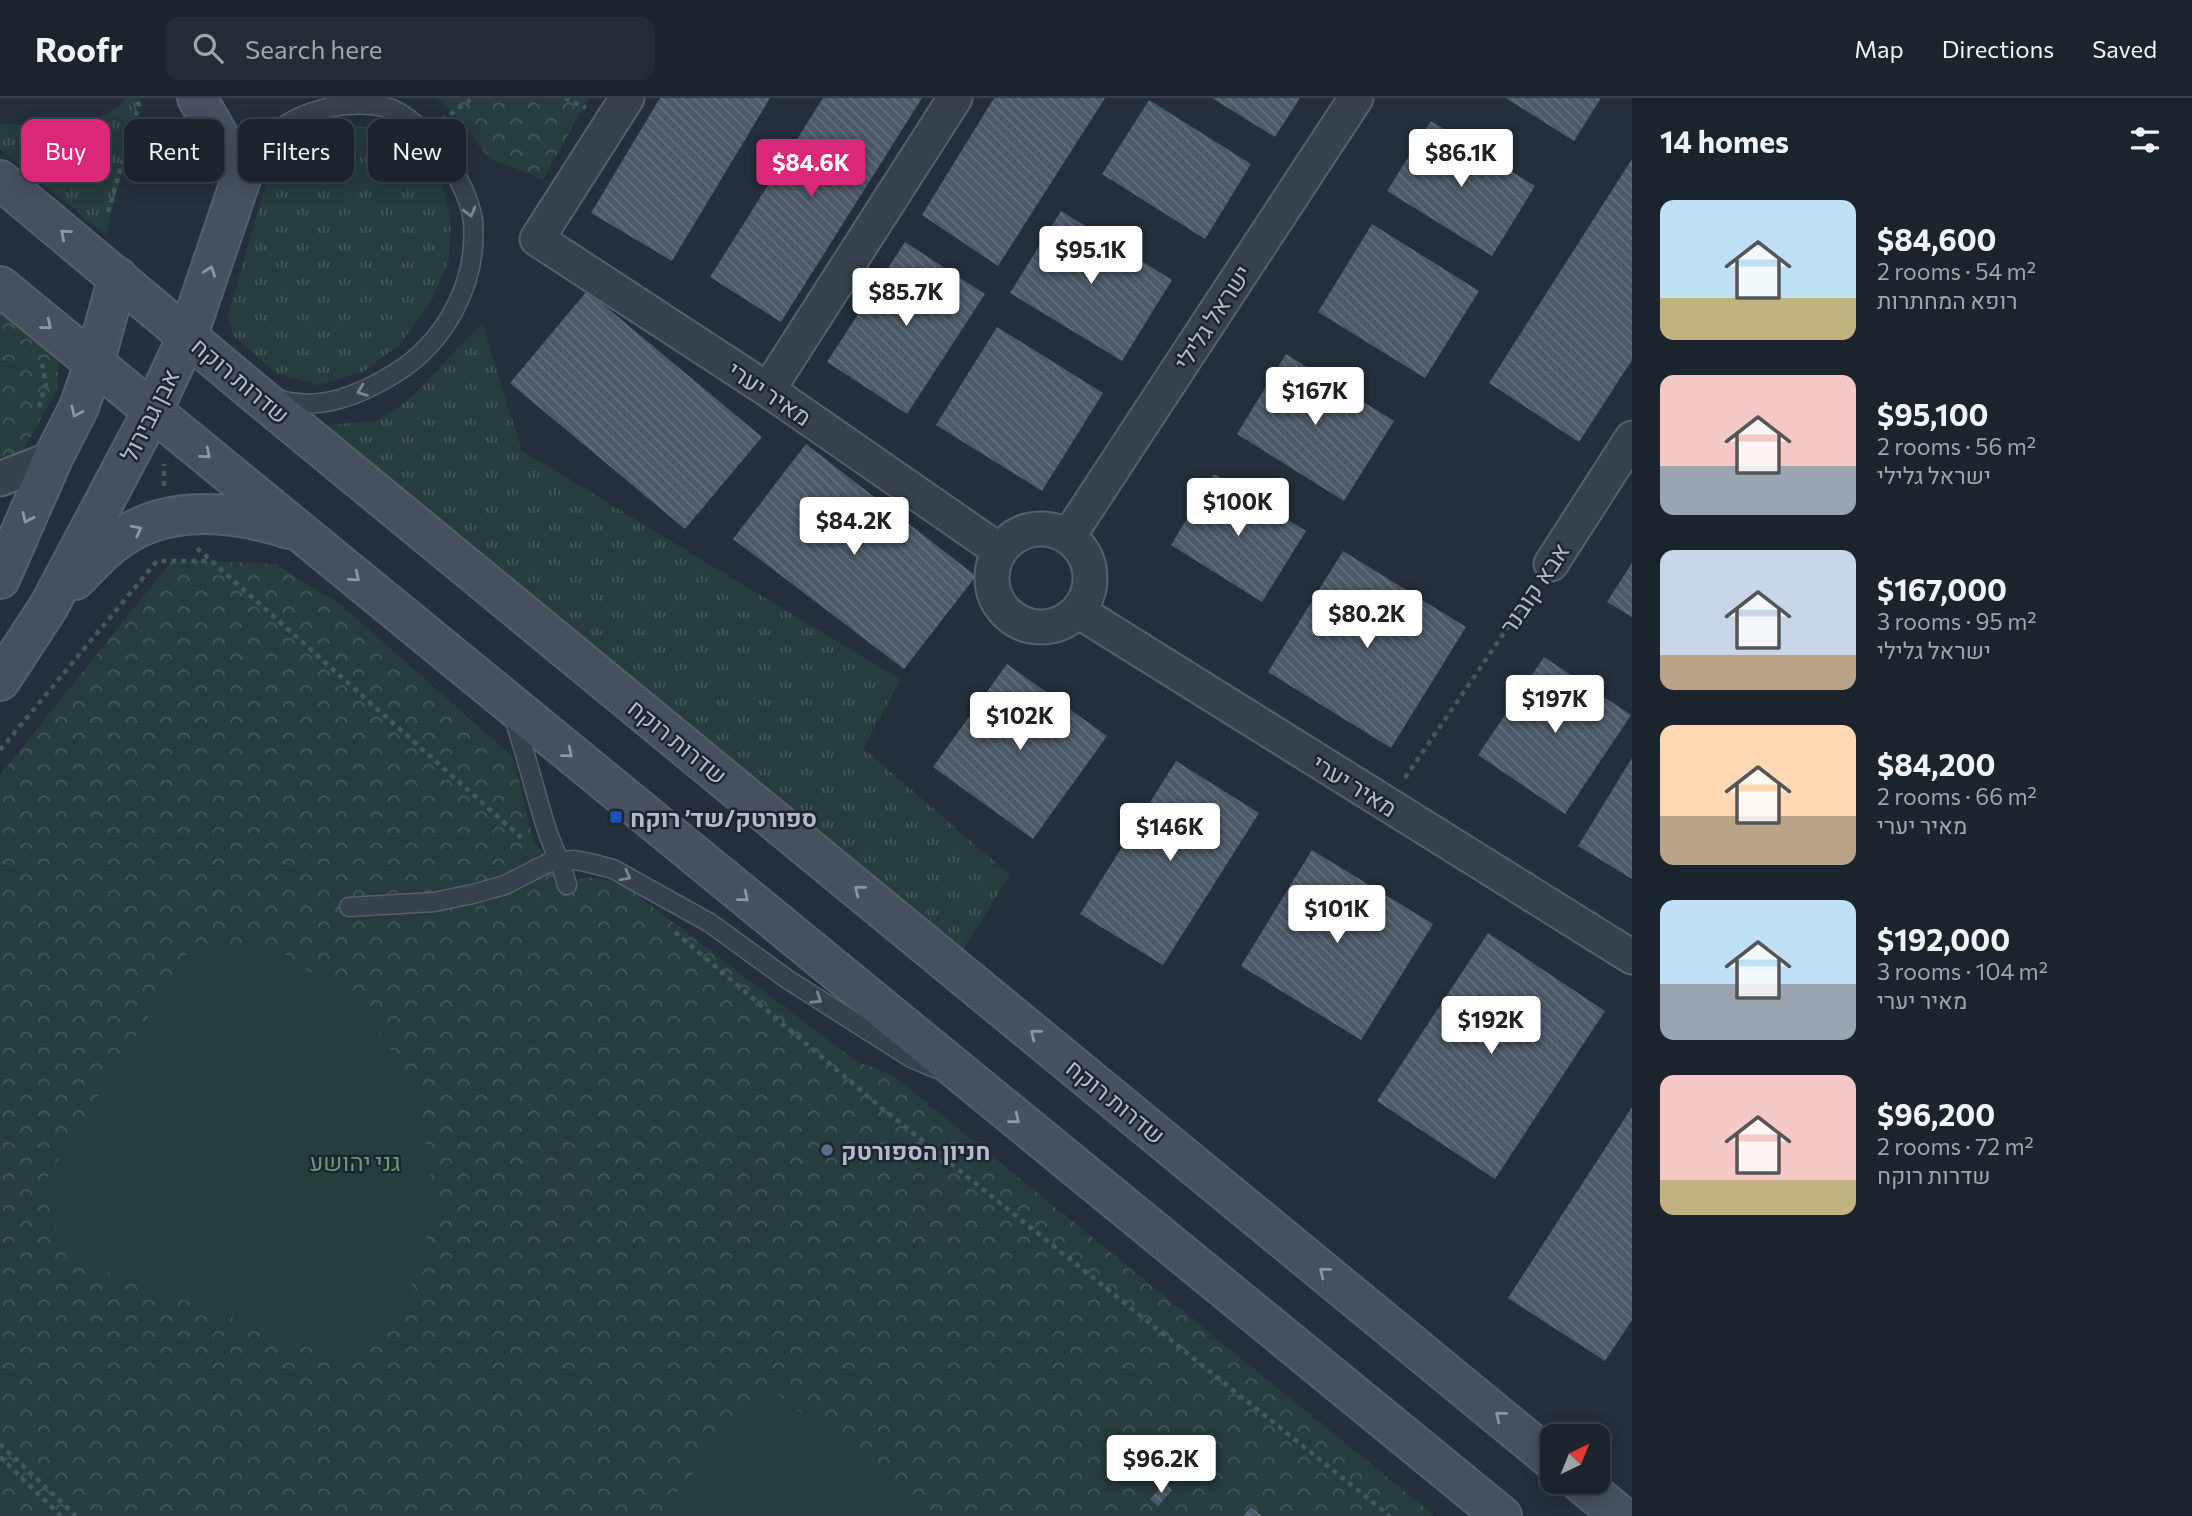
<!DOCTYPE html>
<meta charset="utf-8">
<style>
:root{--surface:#1b232c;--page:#242b34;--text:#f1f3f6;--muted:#a0a4a9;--line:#394048;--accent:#db2777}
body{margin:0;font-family:Commissioner,Heebo,sans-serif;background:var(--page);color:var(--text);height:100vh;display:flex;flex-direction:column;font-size:26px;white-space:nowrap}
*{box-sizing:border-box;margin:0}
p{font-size:23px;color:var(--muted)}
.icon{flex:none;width:38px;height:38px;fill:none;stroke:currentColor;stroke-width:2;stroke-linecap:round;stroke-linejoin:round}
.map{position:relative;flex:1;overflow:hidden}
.drawer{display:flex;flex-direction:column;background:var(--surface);width:560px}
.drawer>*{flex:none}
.hud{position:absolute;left:21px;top:21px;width:665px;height:63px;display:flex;gap:14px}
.needle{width:46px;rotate:43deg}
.buttons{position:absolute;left:1540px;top:1326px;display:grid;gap:14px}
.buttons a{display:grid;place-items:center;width:70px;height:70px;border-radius:14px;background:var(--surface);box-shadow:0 4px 18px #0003,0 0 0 2px var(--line);font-size:35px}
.price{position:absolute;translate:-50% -60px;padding:0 16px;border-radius:7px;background:#fff;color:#222;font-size:23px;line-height:46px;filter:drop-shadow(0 2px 4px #0008)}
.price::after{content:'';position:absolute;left:50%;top:42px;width:21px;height:16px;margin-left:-10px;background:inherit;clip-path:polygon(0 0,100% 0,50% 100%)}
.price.on{background:var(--accent);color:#fff}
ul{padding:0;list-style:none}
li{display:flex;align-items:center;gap:21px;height:175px;padding:0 28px}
li span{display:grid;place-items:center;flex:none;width:196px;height:140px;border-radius:14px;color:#555}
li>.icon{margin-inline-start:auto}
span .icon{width:84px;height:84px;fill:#fffc;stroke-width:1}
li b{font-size:30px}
h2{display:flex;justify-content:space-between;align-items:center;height:84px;padding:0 28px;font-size:30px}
.chip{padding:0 24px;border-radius:14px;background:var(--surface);box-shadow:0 4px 18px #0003,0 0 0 2px var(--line);font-size:24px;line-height:63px}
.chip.on{background:var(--accent);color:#fff}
header{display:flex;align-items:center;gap:42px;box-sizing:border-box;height:98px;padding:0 35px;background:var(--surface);border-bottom:2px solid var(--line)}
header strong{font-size:33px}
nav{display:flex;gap:38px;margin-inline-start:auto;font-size:24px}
.search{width:490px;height:63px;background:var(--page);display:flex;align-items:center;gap:18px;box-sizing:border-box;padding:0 24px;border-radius:14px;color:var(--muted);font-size:26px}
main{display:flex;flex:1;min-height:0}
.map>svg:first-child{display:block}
.grass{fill:url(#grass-tufts)}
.park{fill:url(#park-crowns)}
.pitch{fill:#273c3d}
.building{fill:url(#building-back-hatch)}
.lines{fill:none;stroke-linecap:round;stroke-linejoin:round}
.lane-casing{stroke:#565e69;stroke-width:21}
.street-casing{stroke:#565e69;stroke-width:37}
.secondary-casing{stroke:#565e69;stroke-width:42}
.path{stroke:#435859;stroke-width:4.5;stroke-dasharray:5 5;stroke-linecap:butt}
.lane{stroke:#37414b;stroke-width:18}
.street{stroke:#37414b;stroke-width:33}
.secondary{stroke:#46505e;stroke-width:38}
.oneway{stroke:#7b848f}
.oneway2{stroke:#8d96a2}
.transit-dot{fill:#1a4fb4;stroke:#1d2630;stroke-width:2.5}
.service-dot{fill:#5c6f8a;stroke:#1d2630;stroke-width:2.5}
.labels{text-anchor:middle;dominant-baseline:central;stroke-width:5;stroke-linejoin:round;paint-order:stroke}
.street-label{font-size:24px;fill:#b3bbc7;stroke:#1d2630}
.poi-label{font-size:24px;font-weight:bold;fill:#b3bbc7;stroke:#1d2630;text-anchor:start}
.park-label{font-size:24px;fill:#6b9773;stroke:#1d2630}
</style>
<header>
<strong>Roofr</strong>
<div class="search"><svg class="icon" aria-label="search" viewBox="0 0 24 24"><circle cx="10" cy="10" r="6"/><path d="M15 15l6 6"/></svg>Search here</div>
<nav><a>Map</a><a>Directions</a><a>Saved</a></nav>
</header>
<main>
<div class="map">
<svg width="1632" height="1418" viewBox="0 0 1632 1418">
<defs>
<pattern id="grass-tufts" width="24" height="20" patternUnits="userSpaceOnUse" patternTransform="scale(1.75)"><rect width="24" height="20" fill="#273c3d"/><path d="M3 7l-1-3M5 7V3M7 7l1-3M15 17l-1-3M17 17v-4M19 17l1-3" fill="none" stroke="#445658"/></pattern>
<pattern id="park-crowns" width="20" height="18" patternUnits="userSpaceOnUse" patternTransform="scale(1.75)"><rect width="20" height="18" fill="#273c3d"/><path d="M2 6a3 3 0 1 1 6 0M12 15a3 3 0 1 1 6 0" fill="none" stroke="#445658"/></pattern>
<pattern id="building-back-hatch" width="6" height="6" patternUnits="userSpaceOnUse" patternTransform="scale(1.75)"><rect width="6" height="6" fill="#4c5967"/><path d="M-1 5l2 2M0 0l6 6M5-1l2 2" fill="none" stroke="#636f7b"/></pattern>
</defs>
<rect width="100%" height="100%" fill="#242f3b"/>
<path class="grass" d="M127 0H140L106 137 0 51V26C45 28 93 35 127 0Z
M333 28 378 29 415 50 441 82 451 122 449 163 429 207 400 246 363 274 318 287 278 276 233 238 227 219 267 83 298 45Z
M482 225 522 353 901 582 863 650 1010 777 961 855 311 328 377 323 410 301Z"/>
<path class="park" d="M438 0H589L543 81 489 60 460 22Z
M0 201 48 240 58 261V290L0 394Z
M213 463 275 466 340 506 513 659 534 745 572 783C598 776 606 780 629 791L857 964 891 976 1435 1418H0V677L171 464Z"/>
<path class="pitch" d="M194 845 277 851 363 911 420 994 435 1115 407 1199 356 1265 66 1159 43 1086Z
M765 1286 929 1418H658Z"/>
<path class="building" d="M660 0H770L672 163 591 115Z
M823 0H922L781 224 710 179Z
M994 0H1105L998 168 922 117Z
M1212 0H1300L1275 39Z
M1506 0H1601L1574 43Z
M1149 2 1251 66 1205 141 1102 76Z
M1431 23 1535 88 1492 158 1387 93Z
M1632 61V262L1579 344 1489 285Z
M1061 113 1172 182 1122 263 1010 195Z
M1372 126 1479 193 1425 280 1318 214Z
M905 144 985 196 907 316 827 264Z
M587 193 762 339 685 431 510 285Z
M997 229 1103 295 1042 393 936 327Z
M1286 256 1394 323 1344 403 1237 336Z
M806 346 976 478 904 571 733 441Z
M1214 376 1306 433 1262 504 1171 447Z
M1343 453 1466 529 1391 650 1268 574Z
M1632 465V519L1607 504Z
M1544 559 1631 617 1565 716 1478 657Z
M1007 566 1107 638 1033 741 933 669Z
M1632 660V781L1578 748Z
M1176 663 1259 715 1163 867 1080 816Z
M1312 752 1433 826 1361 942 1241 868Z
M1488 835 1605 913 1495 1081 1377 1003Z
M1632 1009V1222L1605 1263 1508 1200Z
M1165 1385 1172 1392 1158 1408 1150 1401Z
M1251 1409 1262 1418H1243Z"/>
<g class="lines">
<defs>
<path id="lane" d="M242 78C251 66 259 50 270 39 301 10 351 0 392 11 415 21 439 49 452 70 461 85 471 106 473 124 478 185 445 245 394 276 358 298 320 313 279 302
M513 617C525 653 534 690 545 726 551 747 562 766 567 787
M349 809 434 804 473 796 505 787 550 764 575 762 590 765 613 771 710 825 787 881 911 960 935 970"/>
<path id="street" d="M627 0 537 141 768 292 1000 453
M768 292 955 0
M0 381 53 360
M992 480a49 49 0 1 1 98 0a49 49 0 1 1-98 0Z
M1068 439 1356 0
M1551 466 1632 340
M1078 513 1632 859"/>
<path id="secondary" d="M0 82 256 296 1552 1362
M0 188 1502 1418
M0 481 53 360 79 309 94 266 118 179
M75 482C87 471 97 458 110 448 161 405 230 412 289 431
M0 583 49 508 153 312 188 237 242 78 197 0
M1580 1384 1621 1418"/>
</defs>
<use href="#lane" class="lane-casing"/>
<use href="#street" class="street-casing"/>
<use href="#secondary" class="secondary-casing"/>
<path class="path" d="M565 0 586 10
M442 22 473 0
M108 114 139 7 135 0
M39 309 46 286 42 266
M164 388V366
M197 450 525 743
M0 652 157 463H212
M1405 680 1534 491
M675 834 878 1007 1390 1418
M0 1346 76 1418
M0 1359 61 1418"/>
<use href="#lane" class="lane"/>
<use href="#street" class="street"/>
<use href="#secondary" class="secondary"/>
</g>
<defs><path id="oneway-chevron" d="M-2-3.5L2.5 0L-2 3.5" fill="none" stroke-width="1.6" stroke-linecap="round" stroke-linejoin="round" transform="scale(1.75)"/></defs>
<g class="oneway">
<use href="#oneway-chevron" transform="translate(470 114) rotate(75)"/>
<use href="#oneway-chevron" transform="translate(362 293) rotate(159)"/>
<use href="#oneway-chevron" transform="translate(626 778) rotate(28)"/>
<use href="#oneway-chevron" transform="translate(817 901) rotate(33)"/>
</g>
<g class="oneway2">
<use href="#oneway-chevron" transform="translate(65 136) rotate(-140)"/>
<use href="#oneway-chevron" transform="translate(210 173) rotate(-71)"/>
<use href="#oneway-chevron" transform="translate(47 227) rotate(39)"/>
<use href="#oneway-chevron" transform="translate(76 314) rotate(115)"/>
<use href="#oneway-chevron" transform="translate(206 356) rotate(40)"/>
<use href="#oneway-chevron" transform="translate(27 420) rotate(114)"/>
<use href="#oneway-chevron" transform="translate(137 432) rotate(-27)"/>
<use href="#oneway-chevron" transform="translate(355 479) rotate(40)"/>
<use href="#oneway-chevron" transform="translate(568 655) rotate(39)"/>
<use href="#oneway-chevron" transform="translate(859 792) rotate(-141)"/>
<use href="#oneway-chevron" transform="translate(744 799) rotate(39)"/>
<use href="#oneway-chevron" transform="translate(1035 936) rotate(-141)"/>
<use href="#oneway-chevron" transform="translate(1015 1021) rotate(39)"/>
<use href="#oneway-chevron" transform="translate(1324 1174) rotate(-141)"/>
<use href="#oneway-chevron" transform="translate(1500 1318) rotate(-141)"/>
</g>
<rect class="transit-dot" x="609" y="712" width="14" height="14" rx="3.5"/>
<circle class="service-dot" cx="827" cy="1052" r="7"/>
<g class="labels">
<g class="street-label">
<text transform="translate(1212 219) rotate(-57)">ישראל גלילי</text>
<text transform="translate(241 282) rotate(40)">שדרות רוקח</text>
<text transform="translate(770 295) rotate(34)">מאיר יערי</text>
<text transform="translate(149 317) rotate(-63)">אבן גבירול</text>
<text transform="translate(1534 490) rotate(-56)">אבא קובנר</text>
<text transform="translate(678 643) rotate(39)">שדרות רוקח</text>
<text transform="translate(1355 687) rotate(32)">מאיר יערי</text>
<text transform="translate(1116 1003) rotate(39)">שדרות רוקח</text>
</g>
<g class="poi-label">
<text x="630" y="719">ספורטק/שד׳ רוקח</text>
<text x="841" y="1052">חניון הספורטק</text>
</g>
<g class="park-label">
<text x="355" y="1063">גני יהושע</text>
</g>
</g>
</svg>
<div class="buttons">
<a><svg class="needle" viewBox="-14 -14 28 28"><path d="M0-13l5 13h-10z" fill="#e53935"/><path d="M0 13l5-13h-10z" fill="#a0a4a9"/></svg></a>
</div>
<b class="price" style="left:1461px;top:91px">$86.1K</b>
<b class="price on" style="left:811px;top:101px">$84.6K</b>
<b class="price" style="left:1091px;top:188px">$95.1K</b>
<b class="price" style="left:906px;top:230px">$85.7K</b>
<b class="price" style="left:1315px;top:329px">$167K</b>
<b class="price" style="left:1238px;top:440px">$100K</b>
<b class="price" style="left:854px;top:459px">$84.2K</b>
<b class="price" style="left:1367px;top:552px">$80.2K</b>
<b class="price" style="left:1555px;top:637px">$197K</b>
<b class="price" style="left:1020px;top:654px">$102K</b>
<b class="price" style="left:1170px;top:765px">$146K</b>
<b class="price" style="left:1337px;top:847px">$101K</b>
<b class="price" style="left:1491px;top:958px">$192K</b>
<b class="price" style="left:1161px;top:1397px">$96.2K</b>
<div class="hud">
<a class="chip on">Buy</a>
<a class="chip">Rent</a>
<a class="chip">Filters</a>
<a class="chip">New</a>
</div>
</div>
<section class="drawer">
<h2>14 homes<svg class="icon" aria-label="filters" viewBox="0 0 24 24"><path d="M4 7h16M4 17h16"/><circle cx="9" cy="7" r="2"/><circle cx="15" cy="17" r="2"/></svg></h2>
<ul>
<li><span style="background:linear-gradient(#bfe0f5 70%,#c2b280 0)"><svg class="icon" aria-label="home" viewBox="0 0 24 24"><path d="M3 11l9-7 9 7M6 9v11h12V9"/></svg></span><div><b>$84,600</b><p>2 rooms · 54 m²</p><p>רופא המחתרות</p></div></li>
<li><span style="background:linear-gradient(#f6c9c9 65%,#9aa5b1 0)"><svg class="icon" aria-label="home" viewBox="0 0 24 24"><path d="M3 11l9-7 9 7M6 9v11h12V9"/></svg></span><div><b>$95,100</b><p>2 rooms · 56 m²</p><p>ישראל גלילי</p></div></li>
<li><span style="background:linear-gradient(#c9d6e8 75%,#b9a48a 0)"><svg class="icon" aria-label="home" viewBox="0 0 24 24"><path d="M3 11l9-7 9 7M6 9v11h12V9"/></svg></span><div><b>$167,000</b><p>3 rooms · 95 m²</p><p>ישראל גלילי</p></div></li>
<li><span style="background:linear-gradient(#ffd9b3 65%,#b9a48a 0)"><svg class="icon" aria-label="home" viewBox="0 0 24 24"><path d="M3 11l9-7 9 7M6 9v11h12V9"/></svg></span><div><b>$84,200</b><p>2 rooms · 66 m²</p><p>מאיר יערי</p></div></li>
<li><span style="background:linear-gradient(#bfe0f5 60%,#9aa5b1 0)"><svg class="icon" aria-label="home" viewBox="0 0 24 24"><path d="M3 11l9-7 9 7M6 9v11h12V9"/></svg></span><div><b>$192,000</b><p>3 rooms · 104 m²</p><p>מאיר יערי</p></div></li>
<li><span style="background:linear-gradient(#f6c9c9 75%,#c2b280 0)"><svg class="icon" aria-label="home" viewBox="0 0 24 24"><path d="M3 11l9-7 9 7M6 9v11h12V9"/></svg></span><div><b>$96,200</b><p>2 rooms · 72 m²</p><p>שדרות רוקח</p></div></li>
</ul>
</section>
</main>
